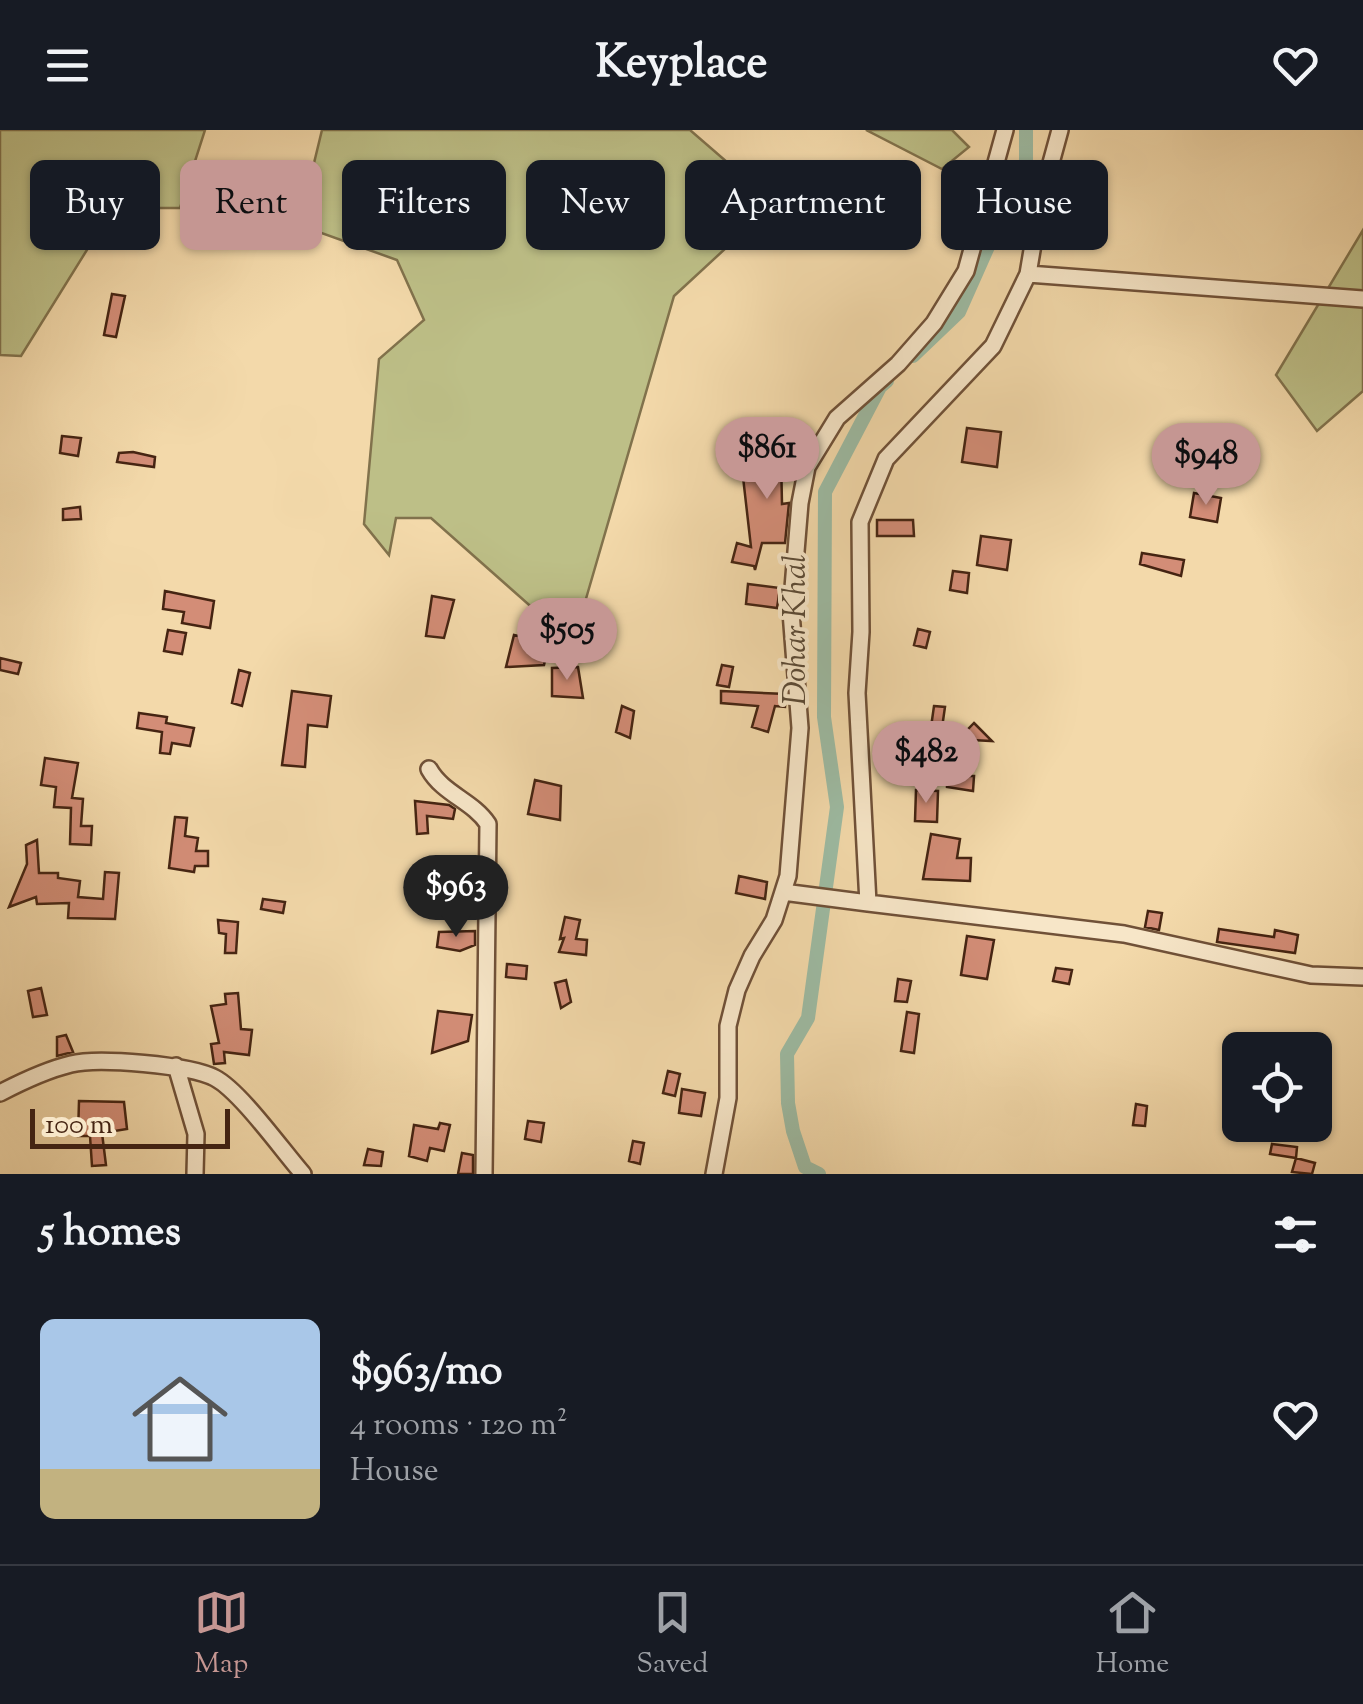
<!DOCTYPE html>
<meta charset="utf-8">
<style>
:root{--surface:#171b24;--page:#20242c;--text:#f1f3f6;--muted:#9ea1a6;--line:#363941;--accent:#c59692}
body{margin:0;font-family:"Sorts Mill Goudy",serif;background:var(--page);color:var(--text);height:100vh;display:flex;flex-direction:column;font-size:38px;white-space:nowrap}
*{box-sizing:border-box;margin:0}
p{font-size:32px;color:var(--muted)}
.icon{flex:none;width:55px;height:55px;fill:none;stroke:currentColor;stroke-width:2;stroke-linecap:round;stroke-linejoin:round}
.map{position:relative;height:1044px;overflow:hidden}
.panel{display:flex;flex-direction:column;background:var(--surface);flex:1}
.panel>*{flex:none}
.hud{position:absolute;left:30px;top:30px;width:1305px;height:90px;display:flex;gap:20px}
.fabs{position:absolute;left:1222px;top:902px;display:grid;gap:20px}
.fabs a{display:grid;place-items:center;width:110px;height:110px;border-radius:15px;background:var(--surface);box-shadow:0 2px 8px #0004;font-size:50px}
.scale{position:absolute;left:30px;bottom:25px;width:200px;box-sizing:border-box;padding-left:10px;border:5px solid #452412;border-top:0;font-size:28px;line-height:35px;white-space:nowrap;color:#452412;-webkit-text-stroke:8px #f7e6c8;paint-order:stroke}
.price{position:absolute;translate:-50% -85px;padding:0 22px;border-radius:35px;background:var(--accent);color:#111;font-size:32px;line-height:65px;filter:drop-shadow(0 2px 5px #0008)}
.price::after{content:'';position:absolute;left:50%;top:60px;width:30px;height:22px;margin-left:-15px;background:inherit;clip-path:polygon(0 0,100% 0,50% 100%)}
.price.active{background:#222;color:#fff}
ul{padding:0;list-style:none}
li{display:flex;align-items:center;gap:30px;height:250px;padding:0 40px}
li+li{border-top:2px solid var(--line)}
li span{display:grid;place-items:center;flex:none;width:280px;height:200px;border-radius:15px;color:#555}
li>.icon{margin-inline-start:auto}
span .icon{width:120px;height:120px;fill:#fffc;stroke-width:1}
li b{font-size:42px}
h2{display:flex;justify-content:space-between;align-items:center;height:120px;padding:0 40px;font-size:42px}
.pill{padding:0 35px;border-radius:15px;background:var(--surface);box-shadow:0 2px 8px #0004;font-size:35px;line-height:90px}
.pill.active{background:var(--accent);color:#111}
header{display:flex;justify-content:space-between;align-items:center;height:130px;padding:0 40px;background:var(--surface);font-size:45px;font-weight:700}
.dock{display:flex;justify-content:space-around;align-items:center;height:140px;border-top:2px solid var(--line);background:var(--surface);font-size:28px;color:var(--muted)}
.dock a{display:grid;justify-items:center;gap:5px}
.dock .active{color:var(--accent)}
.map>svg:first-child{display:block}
.green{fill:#bdbf87;stroke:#81724c;stroke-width:2.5}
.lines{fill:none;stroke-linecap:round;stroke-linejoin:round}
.canal{stroke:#9dbba3;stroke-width:14}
.building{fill:#d38d77;stroke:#452412;stroke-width:2.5}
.street-casing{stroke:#705138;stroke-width:20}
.street{stroke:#f7e6c8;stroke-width:15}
.labels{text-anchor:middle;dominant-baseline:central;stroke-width:8;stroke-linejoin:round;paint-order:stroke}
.water-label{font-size:32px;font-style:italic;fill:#5b4a36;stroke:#f7e6c8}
</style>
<header><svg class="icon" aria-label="menu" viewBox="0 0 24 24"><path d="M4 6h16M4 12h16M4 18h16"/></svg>Keyplace<svg class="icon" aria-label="heart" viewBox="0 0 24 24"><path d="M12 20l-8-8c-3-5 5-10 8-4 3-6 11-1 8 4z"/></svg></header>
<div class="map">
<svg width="1363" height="1044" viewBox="0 0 1363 1044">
<rect width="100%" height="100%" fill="#f3d9aa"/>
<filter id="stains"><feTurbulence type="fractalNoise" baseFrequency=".002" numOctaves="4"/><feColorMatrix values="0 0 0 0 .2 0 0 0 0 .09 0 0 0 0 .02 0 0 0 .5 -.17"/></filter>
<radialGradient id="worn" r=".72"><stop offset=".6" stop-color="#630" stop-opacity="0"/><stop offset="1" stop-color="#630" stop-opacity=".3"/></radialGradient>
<path class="green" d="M0 0H205L180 78H113L21 226 0 225Z
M322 0H690L757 58 753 93 674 166 583 479 554 497 431 388H396L389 425 364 394 379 229 424 190 397 130 299 95Z
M866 0H952L969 17 942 39Z
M1363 100V261L1317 301 1276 245Z"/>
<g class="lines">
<path class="canal" d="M913 226 959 182 1026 31V0
M819 1044 805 1037 793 1001 788 973 787 924 808 888 837 677 824 587 825 362 880 257 887 251"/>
</g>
<path class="building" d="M112 164 125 166 116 207 104 205Z
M967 298 1001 302 997 337 962 332Z
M62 306 81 308 78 326 60 323Z
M801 307V325L781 326 782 374 789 373 785 413H762L755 440 754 436 732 432 737 413 751 417 743 347 767 346 765 310Z
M133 322 155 327 154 337 117 332 119 323Z
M1194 363 1221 368 1217 392 1190 387Z
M80 377 81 389 63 390V379Z
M877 390H913L914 406H877Z
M981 406 1011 410 1007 440 977 435Z
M1142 423 1184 430 1181 446 1140 434Z
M953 441 969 443 967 463 950 460Z
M748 454 780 458 777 478 746 474Z
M165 461 214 471 210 498 182 493 184 482 163 479Z
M432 466 454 470 444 508 426 506Z
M918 499 930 502 926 518 914 515Z
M168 500 186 503 182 524 164 521Z
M514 505 549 513 544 535 506 537Z
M0 528 21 533 18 544 0 540Z
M722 535 733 537 729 557 717 555Z
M578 537 583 568 552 566V538Z
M239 540 250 543 242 576 232 573Z
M292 561 331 566 327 597 308 595 305 637 282 635Z
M721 561 786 564 785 577 775 576 768 602 752 597 758 576 721 573Z
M622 576 634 581 630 608 616 602Z
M934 576 945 577 942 598 931 597Z
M139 583 167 587 166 593 194 598 190 616 172 613 170 624 160 623 162 602 137 598Z
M974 593 992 611 972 610 968 646H974L973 661 947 657V632L938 630Z
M45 628 78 633 72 668 83 669 81 696H92L91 715 70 714 71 678 54 677 56 657 41 655Z
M535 650 561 656 560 690 528 684Z
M916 660 938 661 937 692 915 691Z
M415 671 449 675 455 679 453 689 427 686 428 703 417 704Z
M175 687 187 688 185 706 198 708 196 721H208V736H195L194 742 169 738Z
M931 704 960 709 957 728H971L970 751 923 749Z
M37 710 39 743H58V748L80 751 78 767 103 769 105 742 119 743 115 789 68 788 69 773 37 774 36 767 9 777 27 734 26 715Z
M739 746 767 752 765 769 736 763Z
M263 769 285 772 283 783 261 779Z
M1148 781 1162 783 1159 800 1145 797Z
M565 787 580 790 576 809 587 810 586 825 559 822 564 808 560 809Z
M218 790 238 792 236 823H225L226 804 219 803Z
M1219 799 1274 807 1275 800 1298 805 1295 823 1217 812Z
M475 801V815L460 821 437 817 439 802Z
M967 806 994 810 987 849 961 845Z
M507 834 527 836 526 849 506 847Z
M1056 838 1072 840 1069 854 1053 851Z
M898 849 911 851 907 872 895 871Z
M566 850 571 872 561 878 555 853Z
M41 858 47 885 33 887 28 861Z
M238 863 241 899 252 900 249 925 224 922 225 933 214 934 211 914 219 913 211 876 226 874 225 864Z
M438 881 472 885 468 911 432 923Z
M907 882 919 884 914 923 901 921Z
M66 905 73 922 57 926V907Z
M668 941 680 944 675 966 663 963Z
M682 959 705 963 701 986 679 983Z
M79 971 124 972 127 999 102 1003 106 1035 92 1036 90 1006H78Z
M1136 974 1147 976 1145 996 1133 995Z
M528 991 544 993 541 1012 525 1009Z
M440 993 450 995 444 1021 430 1018 427 1031 409 1026 414 995 438 999Z
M633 1011 644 1013 640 1034 629 1031Z
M1272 1014 1297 1017 1296 1028 1270 1024Z
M368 1019 383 1022 381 1036 364 1035Z
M462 1023 473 1025V1044H458Z
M1296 1028 1315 1033 1312 1044 1292 1042Z"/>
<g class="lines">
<defs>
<path id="street" d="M1028 144 1363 169
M429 639C443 664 473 671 488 694L484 1044
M783 762 868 773 857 563 861 502 860 392 886 329 993 216 1028 144 1040 73 1060 0
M868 773 1124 804 1311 845 1363 847
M176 936 196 1004 195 1044
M0 963C23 951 46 940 71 934 98 927 190 935 215 948 240 961 282 1020 303 1044
M714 1044 728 968V896L737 860 752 826 774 790 788 746 800 598 791 482 800 373 807 337 837 288 898 234 934 193 966 141 1005 0"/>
</defs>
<use href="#street" class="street-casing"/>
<use href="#street" class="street"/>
</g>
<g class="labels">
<g class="water-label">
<text transform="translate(797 500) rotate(-90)">Dohar Khal</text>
</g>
</g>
<rect width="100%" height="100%" filter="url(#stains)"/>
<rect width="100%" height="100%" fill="url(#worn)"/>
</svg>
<div class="fabs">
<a><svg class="icon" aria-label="locate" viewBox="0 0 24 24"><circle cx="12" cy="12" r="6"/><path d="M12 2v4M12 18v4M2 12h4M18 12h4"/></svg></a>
</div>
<div class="scale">100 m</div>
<b class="price" style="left:767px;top:372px">$861</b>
<b class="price" style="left:1206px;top:378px">$948</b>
<b class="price" style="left:567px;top:553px">$505</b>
<b class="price" style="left:926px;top:676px">$482</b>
<b class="price active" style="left:456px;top:810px">$963</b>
<div class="hud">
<a class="pill">Buy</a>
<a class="pill active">Rent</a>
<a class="pill">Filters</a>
<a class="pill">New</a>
<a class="pill">Apartment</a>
<a class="pill">House</a>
</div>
</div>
<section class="panel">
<h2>5 homes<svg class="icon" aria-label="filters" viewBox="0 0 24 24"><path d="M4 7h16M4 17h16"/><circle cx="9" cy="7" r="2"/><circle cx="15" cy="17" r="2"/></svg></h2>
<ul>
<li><span style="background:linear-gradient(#a9c7e8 75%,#c2b280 0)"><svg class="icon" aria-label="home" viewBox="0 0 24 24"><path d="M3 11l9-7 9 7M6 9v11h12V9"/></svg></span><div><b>$963/mo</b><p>4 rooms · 120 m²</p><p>House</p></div><svg class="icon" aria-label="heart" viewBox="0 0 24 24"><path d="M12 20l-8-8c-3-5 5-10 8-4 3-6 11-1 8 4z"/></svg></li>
</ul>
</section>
<nav class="dock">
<a class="active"><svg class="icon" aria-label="map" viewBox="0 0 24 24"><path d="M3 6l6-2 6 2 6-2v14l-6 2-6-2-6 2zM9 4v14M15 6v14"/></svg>Map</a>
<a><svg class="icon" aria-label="saved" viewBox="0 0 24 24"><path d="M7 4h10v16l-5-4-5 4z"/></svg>Saved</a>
<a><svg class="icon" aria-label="home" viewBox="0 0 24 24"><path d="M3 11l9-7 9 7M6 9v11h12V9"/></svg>Home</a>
</nav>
